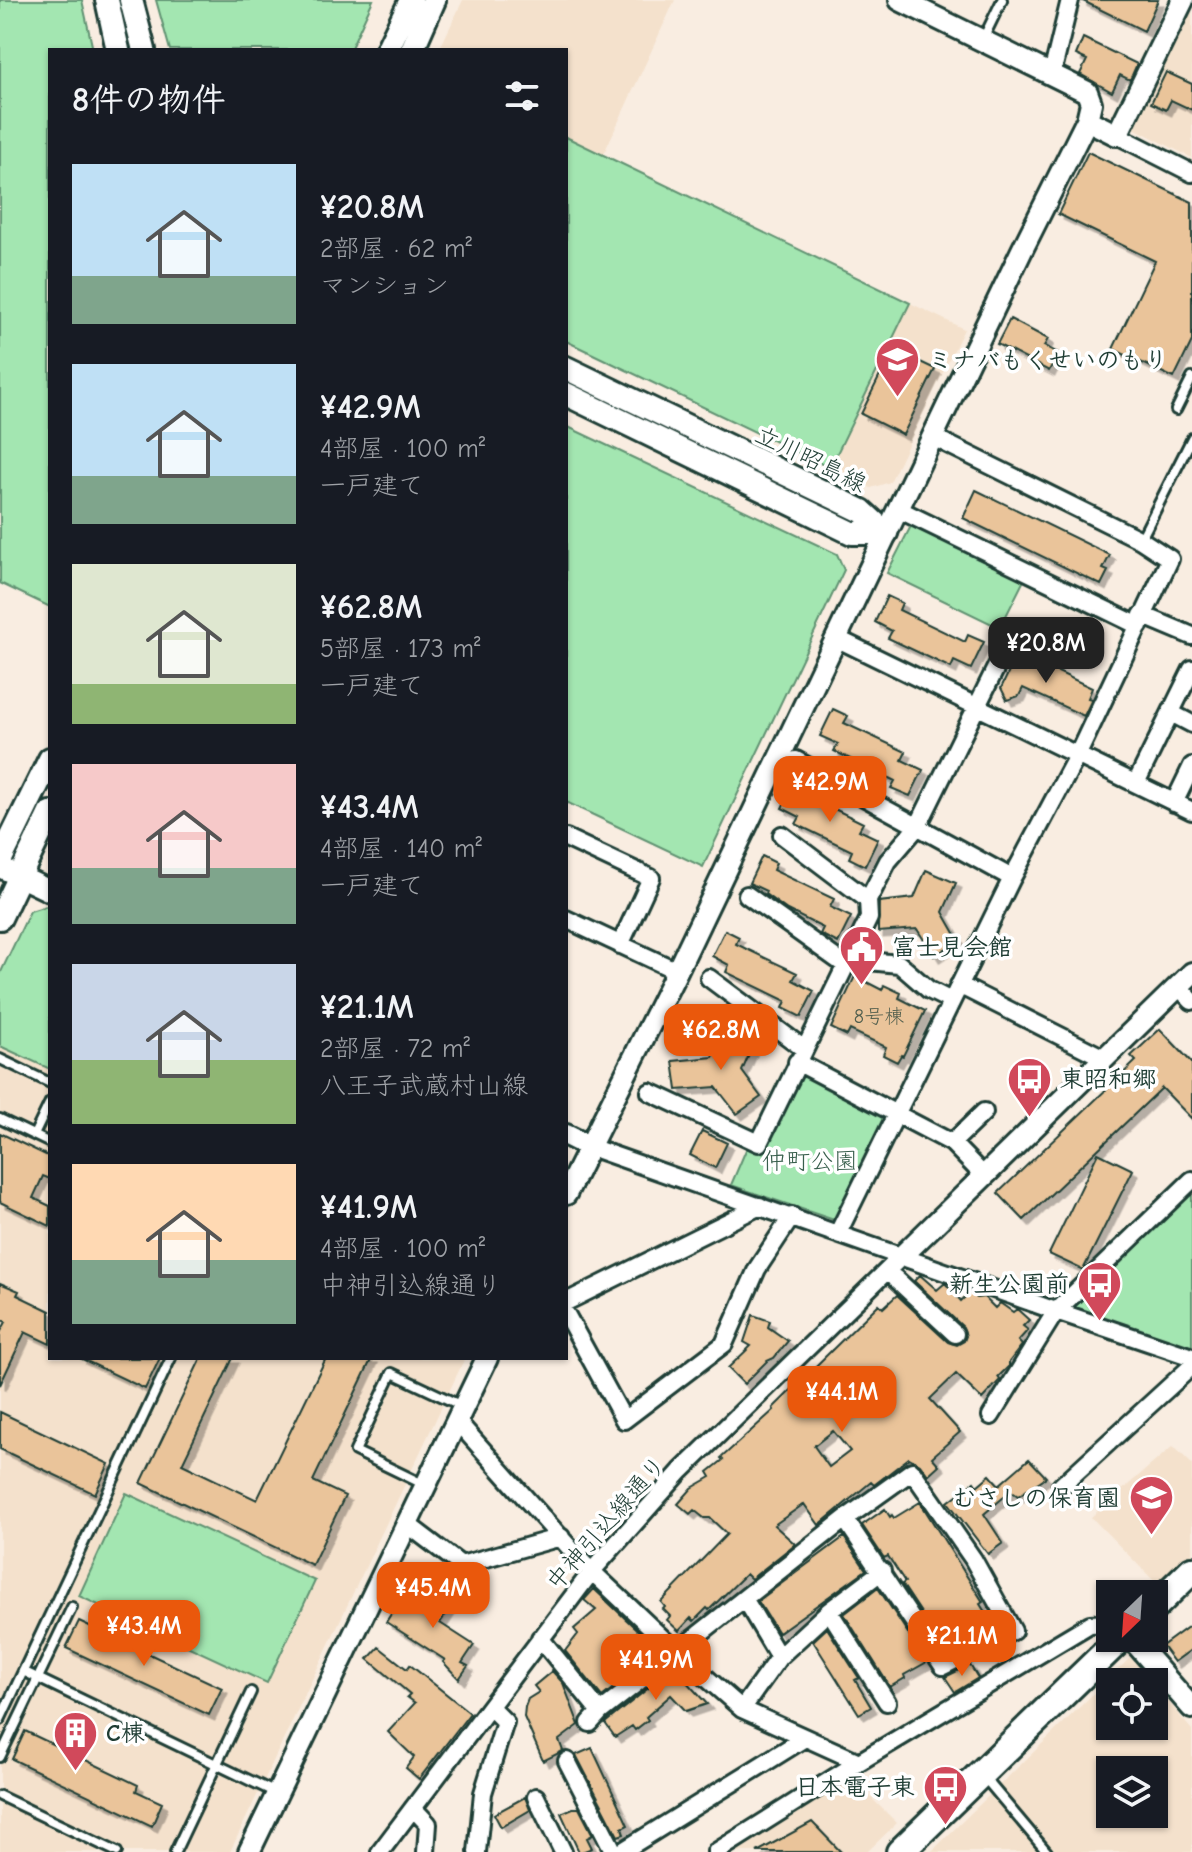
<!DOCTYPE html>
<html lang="ja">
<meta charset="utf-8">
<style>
:root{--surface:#171b24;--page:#20242c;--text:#f1f3f6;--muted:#9ea1a6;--accent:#ea580c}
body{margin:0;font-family:"Comic Neue","Klee One",sans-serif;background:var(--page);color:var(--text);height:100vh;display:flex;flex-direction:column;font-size:30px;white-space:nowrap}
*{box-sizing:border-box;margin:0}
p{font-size:26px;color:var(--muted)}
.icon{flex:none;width:44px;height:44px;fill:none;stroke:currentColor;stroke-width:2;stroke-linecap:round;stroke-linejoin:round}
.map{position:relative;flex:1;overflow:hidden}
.panel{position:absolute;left:48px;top:48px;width:520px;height:1312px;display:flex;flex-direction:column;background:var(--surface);border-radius:0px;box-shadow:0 2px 6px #0004}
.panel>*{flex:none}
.needle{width:52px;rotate:205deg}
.fabs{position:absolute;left:1096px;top:1580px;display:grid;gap:16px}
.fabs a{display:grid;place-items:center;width:72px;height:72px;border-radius:0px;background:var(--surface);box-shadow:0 2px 6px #0004;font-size:40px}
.price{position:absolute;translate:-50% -68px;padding:0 18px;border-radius:16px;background:var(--accent);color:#fff;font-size:26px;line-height:52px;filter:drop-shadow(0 2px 4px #0008)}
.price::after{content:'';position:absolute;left:50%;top:48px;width:24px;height:18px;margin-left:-12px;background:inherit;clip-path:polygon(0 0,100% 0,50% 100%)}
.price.selected{background:#222;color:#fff}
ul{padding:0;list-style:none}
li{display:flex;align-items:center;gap:24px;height:200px;padding:0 24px}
li span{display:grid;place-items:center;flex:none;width:224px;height:160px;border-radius:0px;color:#555}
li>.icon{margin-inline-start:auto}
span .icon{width:96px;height:96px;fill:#fffc;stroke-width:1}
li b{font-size:34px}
h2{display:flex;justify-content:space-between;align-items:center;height:96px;padding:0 24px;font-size:34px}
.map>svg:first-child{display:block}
.built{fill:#f4e1cc;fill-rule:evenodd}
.green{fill:#a3e6b1;stroke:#619272;stroke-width:2}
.building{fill:#eac49a;stroke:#1f3d34;stroke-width:2;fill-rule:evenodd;filter:url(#shadow)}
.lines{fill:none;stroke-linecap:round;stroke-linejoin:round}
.service-casing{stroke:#1f3d34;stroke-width:14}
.minor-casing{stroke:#1f3d34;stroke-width:22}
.tertiary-casing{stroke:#1f3d34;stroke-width:26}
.secondary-casing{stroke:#1f3d34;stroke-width:28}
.primary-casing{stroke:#1f3d34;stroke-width:32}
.service{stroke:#fff;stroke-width:8}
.minor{stroke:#fff;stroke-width:16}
.tertiary{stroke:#fff;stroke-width:20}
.secondary{stroke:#fff;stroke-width:22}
.primary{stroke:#fff;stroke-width:26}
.labels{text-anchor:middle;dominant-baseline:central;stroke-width:7;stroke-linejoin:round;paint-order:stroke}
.number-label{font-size:20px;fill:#525f4e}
.poi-label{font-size:24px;font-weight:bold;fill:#1f3d34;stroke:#fff;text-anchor:start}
.street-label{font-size:24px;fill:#1f3d34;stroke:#fff}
.park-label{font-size:24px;fill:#395f4d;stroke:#fff}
</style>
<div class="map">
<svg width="1192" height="1852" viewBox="0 0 1192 1852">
<defs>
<filter id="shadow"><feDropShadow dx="5.5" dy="5.5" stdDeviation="0" flood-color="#0004"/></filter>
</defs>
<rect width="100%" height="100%" fill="#f9ede1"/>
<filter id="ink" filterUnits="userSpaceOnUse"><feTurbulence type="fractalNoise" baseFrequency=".0125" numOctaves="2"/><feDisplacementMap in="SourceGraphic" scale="16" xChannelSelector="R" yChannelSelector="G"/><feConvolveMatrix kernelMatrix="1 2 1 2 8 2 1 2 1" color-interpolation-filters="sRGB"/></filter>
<g filter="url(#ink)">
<path class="built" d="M463 0H675L603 155 566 137V50H439Z
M1192 2V158L1132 127Z
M910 303 964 329 890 482 871 488 830 468Z
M0 1046 50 1069V1358H465L230 1852H0Z
M1173 1446 1192 1464V1557L1161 1588 1091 1517Z
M1131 1657 1152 1682H1110V1726H1154V1685L1192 1730V1852H931ZM1110 1770H1154V1814H1110Z
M851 1778 897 1823 867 1852H734Z"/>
<path class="green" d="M0 0H82L93 50H50V607L0 583Z
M156 0H373L350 50H170Z
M566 137 910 303 830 468 566 341Z
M566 426 837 554 844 570 703 867 566 802Z
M912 524 1025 578 1000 628 887 573Z
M46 906 50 908V1069L0 1046V974L30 911Z
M803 1070 887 1112 834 1220 731 1185 748 1145Z
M1192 1187V1350L1072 1310Z
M126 1493 315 1581 267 1683 79 1596Z"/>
<path class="building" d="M1081 0H1158L1144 31Z
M1083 38 1137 64 1130 80 1120 75 1112 92 1080 74 1087 60 1076 55Z
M1166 72 1192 84V110L1171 100 1166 110 1151 103Z
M1088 152 1192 202V341L1174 378 1113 349 1155 261 1058 214Z
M1010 319 1048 339 1044 346 1058 353 1049 371 997 344Z
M893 349 935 369 903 435 861 414Z
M976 490 1110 555 1103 569 1108 571 1101 585 963 518Z
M887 596 902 603 899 610 965 642 968 635 984 642 971 669 954 661 951 668 888 638 892 631 875 622Z
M1018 653 1092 688 1088 698 1092 699 1084 716 1023 688 1019 696 1007 700 1001 688Z
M833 709 848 716 844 723 906 752 902 760 923 770 910 796 891 788 895 781 834 751 838 744 820 736Z
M795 782 810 789 806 795 863 823 859 830 878 839 865 866 849 858 852 851 796 824 800 817 782 808Z
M762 856 776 863 773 870 834 899 830 907 851 917 838 943 820 934 823 928 787 910 765 894 766 891 749 883Z
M926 870 956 883 943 912 959 940 934 956 917 929 878 932V926L879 902 914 898Z
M725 930 739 937 736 944 797 973 793 980 814 991 801 1017 783 1008 786 1001 726 972 729 965 712 956Z
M855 976 882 990 884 985 901 993 899 998 925 1011 903 1056 901 1055 897 1062 883 1055 886 1047 850 1030 847 1036 831 1028Z
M725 1028 755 1041 742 1071 761 1097 737 1114 716 1087 677 1090 673 1061 713 1057Z
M1160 1029 1192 1063V1119L1162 1088 1024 1220 998 1193 1136 1061 1131 1056Z
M702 1131 727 1143 715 1168 690 1155Z
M0 1133 50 1157V1179L43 1176 33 1198 50 1206V1226L0 1202Z
M1098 1153 1133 1170 1083 1270 1049 1254Z
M920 1275 937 1290 945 1283 961 1301 970 1292 977 1298 984 1297 995 1308 1000 1303 1013 1312 1017 1309 1029 1320 1023 1326 1028 1330 1018 1341 1022 1345 1009 1362V1366L998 1377 1000 1380 982 1399 956 1374 930 1399 960 1432 932 1457 939 1465 928 1475 920 1464 909 1458 874 1485 871 1482 819 1525 804 1504 774 1525 795 1544 751 1579 746 1574 709 1610 707 1608 694 1621 691 1618 679 1631 667 1620 670 1616 663 1609 665 1607 661 1602 727 1534 710 1518H704L694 1510 690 1514 678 1504 692 1488 711 1477 708 1472 723 1460 721 1458 774 1410 773 1408 879 1304 883 1308 897 1295 948 1342 957 1345 964 1341 966 1336 963 1327 914 1281ZM833 1431 850 1451 829 1467 814 1446Z
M0 1283 19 1291 17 1295 50 1311V1344L25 1332 0 1385V1333L6 1322 0 1319Z
M753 1315 770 1321 768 1327 788 1341 774 1358 767 1361 744 1384 728 1368 751 1346 744 1342Z
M80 1358H160L145 1389Z
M201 1358H233L182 1464 257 1500 326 1358H372L313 1481 345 1496 312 1565 141 1483Z
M0 1412 109 1464 95 1494 0 1449Z
M1029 1459 1046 1477 1018 1496 1011 1491 984 1514 1003 1543 988 1554 948 1502 974 1482 977 1486 990 1475 999 1485Z
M920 1502 983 1602 980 1604 995 1628 947 1652 902 1584 905 1582 888 1556 884 1558 862 1525 885 1509 890 1517 892 1515 894 1518Z
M844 1537 866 1570 778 1633 758 1601Z
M878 1588 927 1662 904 1675 905 1678 890 1687 844 1614Z
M433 1589 454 1602 440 1623 474 1645 462 1663 468 1666 459 1679 443 1662 445 1660 386 1622 401 1598 419 1610Z
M594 1589 650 1642 630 1664 636 1670 602 1697 565 1651 578 1634 574 1629 596 1610 584 1600Z
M79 1621 222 1688 209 1715 66 1648Z
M1192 1624V1649L1174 1662 1162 1646Z
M827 1628 859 1678 855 1680 871 1707 859 1714 813 1641Z
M379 1647 407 1669 410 1665 470 1713 419 1779 406 1768 414 1757 388 1732 415 1703 407 1697 410 1694 368 1659Z
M970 1665 978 1678 955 1692 945 1677Z
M676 1666 685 1675 682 1677 707 1704 686 1711 671 1695 646 1717 648 1720 635 1730 632 1726 615 1737 605 1723Z
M552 1671 563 1683 579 1725 559 1740 563 1751 543 1761 524 1717 525 1707 528 1699 539 1692 534 1686Z
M25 1731 138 1785 136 1791 162 1803 152 1826 12 1759Z
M592 1748 628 1825 622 1828 624 1834 618 1836 576 1755Z
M525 1797 530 1810 501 1827 494 1814Z
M573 1808H579L593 1835 587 1838 592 1848 582 1852H579L561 1813Z
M812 1822 841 1852H757Z"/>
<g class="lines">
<defs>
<path id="service" d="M983 39 1002 0
M1176 410 1192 378
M1141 539 1192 438
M0 1059 50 1083
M0 1119 50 1143
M34 1135 50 1102
M425 1485 355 1451 392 1373 462 1406
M23 1671 276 1793
M0 1720 171 1358
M0 1757 72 1607
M984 1777 1047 1852
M0 1796 117 1852
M175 1852 251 1692"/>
<path id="minor" d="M1052 74 1070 0
M1117 135 1192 173
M898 509 1139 626
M1142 615 1192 636
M836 638 1192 811
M1171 713 1192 724
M796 760 1012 878
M1136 783 1192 669
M1174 803 1192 766
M782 835 868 900
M566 838 651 878 620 945
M747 895 845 965
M566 919 677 971
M848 959 899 964 929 990 951 1001
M709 978 804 1049
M959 985 1104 1058
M1178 986 1192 1001
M797 1062 952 1143 983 1175
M650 1092 759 1143 869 918 868 900 888 861 918 826 1012 635
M952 1143 984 1112
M590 1147 1056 1311 1192 1357
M838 1233 1012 878 1078 754 1170 559 1141 540 933 437
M895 1278 955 1334
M566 1302 760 1206
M566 1314 624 1420 724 1344 757 1269 792 1216
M991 1416 1056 1311 1192 1180
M457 1421 584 1564 678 1653 742 1709 859 1762
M1061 1486 1192 1366
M407 1524 461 1565 467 1586
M461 1565 561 1537
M745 1600 779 1657
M829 1611 887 1702
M540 1638 600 1712
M742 1709 779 1657 829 1611 882 1571
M590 1723 600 1712 845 1519 912 1471 973 1559 1013 1631 943 1666 845 1519
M567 1761 614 1852
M536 1797 563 1852
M413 1808 428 1824 426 1852
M380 1852 592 1571 681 1471 902 1256
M477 1852 483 1793 505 1722 490 1707
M621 1852 805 1738
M716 1852 859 1762 1090 1624 1110 1623"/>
<path id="tertiary" d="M1087 120 1117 135 1183 0
M0 867 50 891
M566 1135 590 1147
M566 1194 677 971 1022 250 1087 120 1091 103 1087 92 900 0
M902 1256 1192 973
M1131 1638 1192 1708
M249 1852 487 1358"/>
<path id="secondary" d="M107 0 118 50
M131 0 144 50
M387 50 411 0
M412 50 434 0
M566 368 862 511 886 533
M566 394 852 533H886
M0 861 50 759
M0 918 50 813"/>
<path id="primary" d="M1154 1607 1192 1570
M900 1852 1121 1638"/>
</defs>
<use href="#service" class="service-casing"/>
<use href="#minor" class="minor-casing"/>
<use href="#tertiary" class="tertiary-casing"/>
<use href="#secondary" class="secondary-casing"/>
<use href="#primary" class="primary-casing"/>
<use href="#service" class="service"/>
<use href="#minor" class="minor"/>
<use href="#tertiary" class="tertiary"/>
<use href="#secondary" class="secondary"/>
<use href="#primary" class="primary"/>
</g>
</g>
<defs>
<symbol id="school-pin" viewBox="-11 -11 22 30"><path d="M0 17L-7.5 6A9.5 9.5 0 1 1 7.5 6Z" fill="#d1495b" stroke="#fff"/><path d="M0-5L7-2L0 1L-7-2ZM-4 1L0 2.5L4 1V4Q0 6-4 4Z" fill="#fff"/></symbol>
<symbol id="civic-pin" viewBox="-11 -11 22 30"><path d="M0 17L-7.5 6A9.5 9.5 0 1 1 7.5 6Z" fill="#d1495b" stroke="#fff"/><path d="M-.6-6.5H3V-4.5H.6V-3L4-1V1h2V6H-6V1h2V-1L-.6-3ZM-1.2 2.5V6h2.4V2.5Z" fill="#fff"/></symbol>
<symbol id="bus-pin" viewBox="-11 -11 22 30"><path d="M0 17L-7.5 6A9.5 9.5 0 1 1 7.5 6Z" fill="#d1495b" stroke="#fff"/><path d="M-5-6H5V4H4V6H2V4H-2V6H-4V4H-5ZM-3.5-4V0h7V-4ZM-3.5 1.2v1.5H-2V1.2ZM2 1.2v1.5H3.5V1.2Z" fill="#fff"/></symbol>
<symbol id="building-pin" viewBox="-11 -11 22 30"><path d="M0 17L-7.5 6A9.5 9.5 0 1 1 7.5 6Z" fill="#d1495b" stroke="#fff"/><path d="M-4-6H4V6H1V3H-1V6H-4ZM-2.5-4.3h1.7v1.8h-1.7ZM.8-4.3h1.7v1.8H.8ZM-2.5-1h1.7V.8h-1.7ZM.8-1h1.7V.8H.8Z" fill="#fff"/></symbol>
</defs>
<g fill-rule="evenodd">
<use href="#school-pin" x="872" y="334" width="51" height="69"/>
<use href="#civic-pin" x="836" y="922" width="51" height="69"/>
<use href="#bus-pin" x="1004" y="1054" width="51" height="69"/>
<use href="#bus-pin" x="1074" y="1258" width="51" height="69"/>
<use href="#school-pin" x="1126" y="1472" width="51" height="69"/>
<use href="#building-pin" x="50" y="1708" width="51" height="69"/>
<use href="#bus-pin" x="920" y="1762" width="51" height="69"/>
</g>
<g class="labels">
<g class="number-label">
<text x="879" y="1016">8号棟</text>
</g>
<g class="poi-label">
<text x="928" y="360">ミナバもくせいのもり</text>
<text x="892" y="947">富士見会館</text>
<text x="1060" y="1079">東昭和郷</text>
<text x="1069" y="1284" text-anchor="end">新生公園前</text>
<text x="1120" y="1498" text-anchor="end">むさしの保育園</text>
<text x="106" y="1733">C棟</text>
<text x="915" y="1787" text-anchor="end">日本電子東</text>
</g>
<g class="street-label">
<text transform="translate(811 459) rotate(26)">立川昭島線</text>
<text transform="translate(606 1523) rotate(-49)">中神引込線通り</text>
</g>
<g class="park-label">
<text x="810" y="1161">仲町公園</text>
</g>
</g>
</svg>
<div class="fabs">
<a><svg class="needle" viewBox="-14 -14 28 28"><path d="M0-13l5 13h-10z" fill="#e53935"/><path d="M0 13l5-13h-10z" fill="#9ea1a6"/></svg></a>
<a><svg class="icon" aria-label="locate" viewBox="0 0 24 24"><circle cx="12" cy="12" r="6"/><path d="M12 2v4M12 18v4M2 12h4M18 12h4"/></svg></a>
<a><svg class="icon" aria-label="layers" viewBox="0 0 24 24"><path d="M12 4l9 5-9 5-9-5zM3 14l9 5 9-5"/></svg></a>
</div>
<b class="price selected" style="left:1046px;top:685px">¥20.8M</b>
<b class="price" style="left:830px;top:824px">¥42.9M</b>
<b class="price" style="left:721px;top:1072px">¥62.8M</b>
<b class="price" style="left:842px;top:1434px">¥44.1M</b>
<b class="price" style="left:433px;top:1630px">¥45.4M</b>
<b class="price" style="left:144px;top:1668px">¥43.4M</b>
<b class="price" style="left:962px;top:1678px">¥21.1M</b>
<b class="price" style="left:656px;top:1702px">¥41.9M</b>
<section class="panel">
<h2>8件の物件<svg class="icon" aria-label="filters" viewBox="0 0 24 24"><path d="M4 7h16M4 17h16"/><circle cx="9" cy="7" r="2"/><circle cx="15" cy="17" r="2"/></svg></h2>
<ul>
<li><span style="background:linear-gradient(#bfe0f5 70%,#7fa58c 0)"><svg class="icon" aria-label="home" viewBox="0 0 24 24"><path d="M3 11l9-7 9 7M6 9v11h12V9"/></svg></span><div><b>¥20.8M</b><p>2部屋 · 62 m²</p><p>マンション</p></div></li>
<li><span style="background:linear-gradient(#bfe0f5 70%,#7fa58c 0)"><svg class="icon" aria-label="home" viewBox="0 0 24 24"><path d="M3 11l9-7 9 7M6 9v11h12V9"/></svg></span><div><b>¥42.9M</b><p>4部屋 · 100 m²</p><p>一戸建て</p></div></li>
<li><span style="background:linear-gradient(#dfe7d0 75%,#8fb573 0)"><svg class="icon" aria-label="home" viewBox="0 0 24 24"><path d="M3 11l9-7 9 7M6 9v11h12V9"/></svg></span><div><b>¥62.8M</b><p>5部屋 · 173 m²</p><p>一戸建て</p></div></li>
<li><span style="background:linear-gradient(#f6c9c9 65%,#7fa58c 0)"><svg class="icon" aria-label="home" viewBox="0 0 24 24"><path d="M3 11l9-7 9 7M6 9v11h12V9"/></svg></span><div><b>¥43.4M</b><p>4部屋 · 140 m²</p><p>一戸建て</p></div></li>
<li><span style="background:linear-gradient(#c9d6e8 60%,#8fb573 0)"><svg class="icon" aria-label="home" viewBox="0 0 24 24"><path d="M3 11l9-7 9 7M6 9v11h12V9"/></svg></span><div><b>¥21.1M</b><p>2部屋 · 72 m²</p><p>八王子武蔵村山線</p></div></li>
<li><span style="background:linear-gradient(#ffd9b3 60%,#7fa58c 0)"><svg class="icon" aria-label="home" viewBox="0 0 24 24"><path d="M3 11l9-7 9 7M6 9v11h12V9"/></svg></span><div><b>¥41.9M</b><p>4部屋 · 100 m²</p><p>中神引込線通り</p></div></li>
</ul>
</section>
</div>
